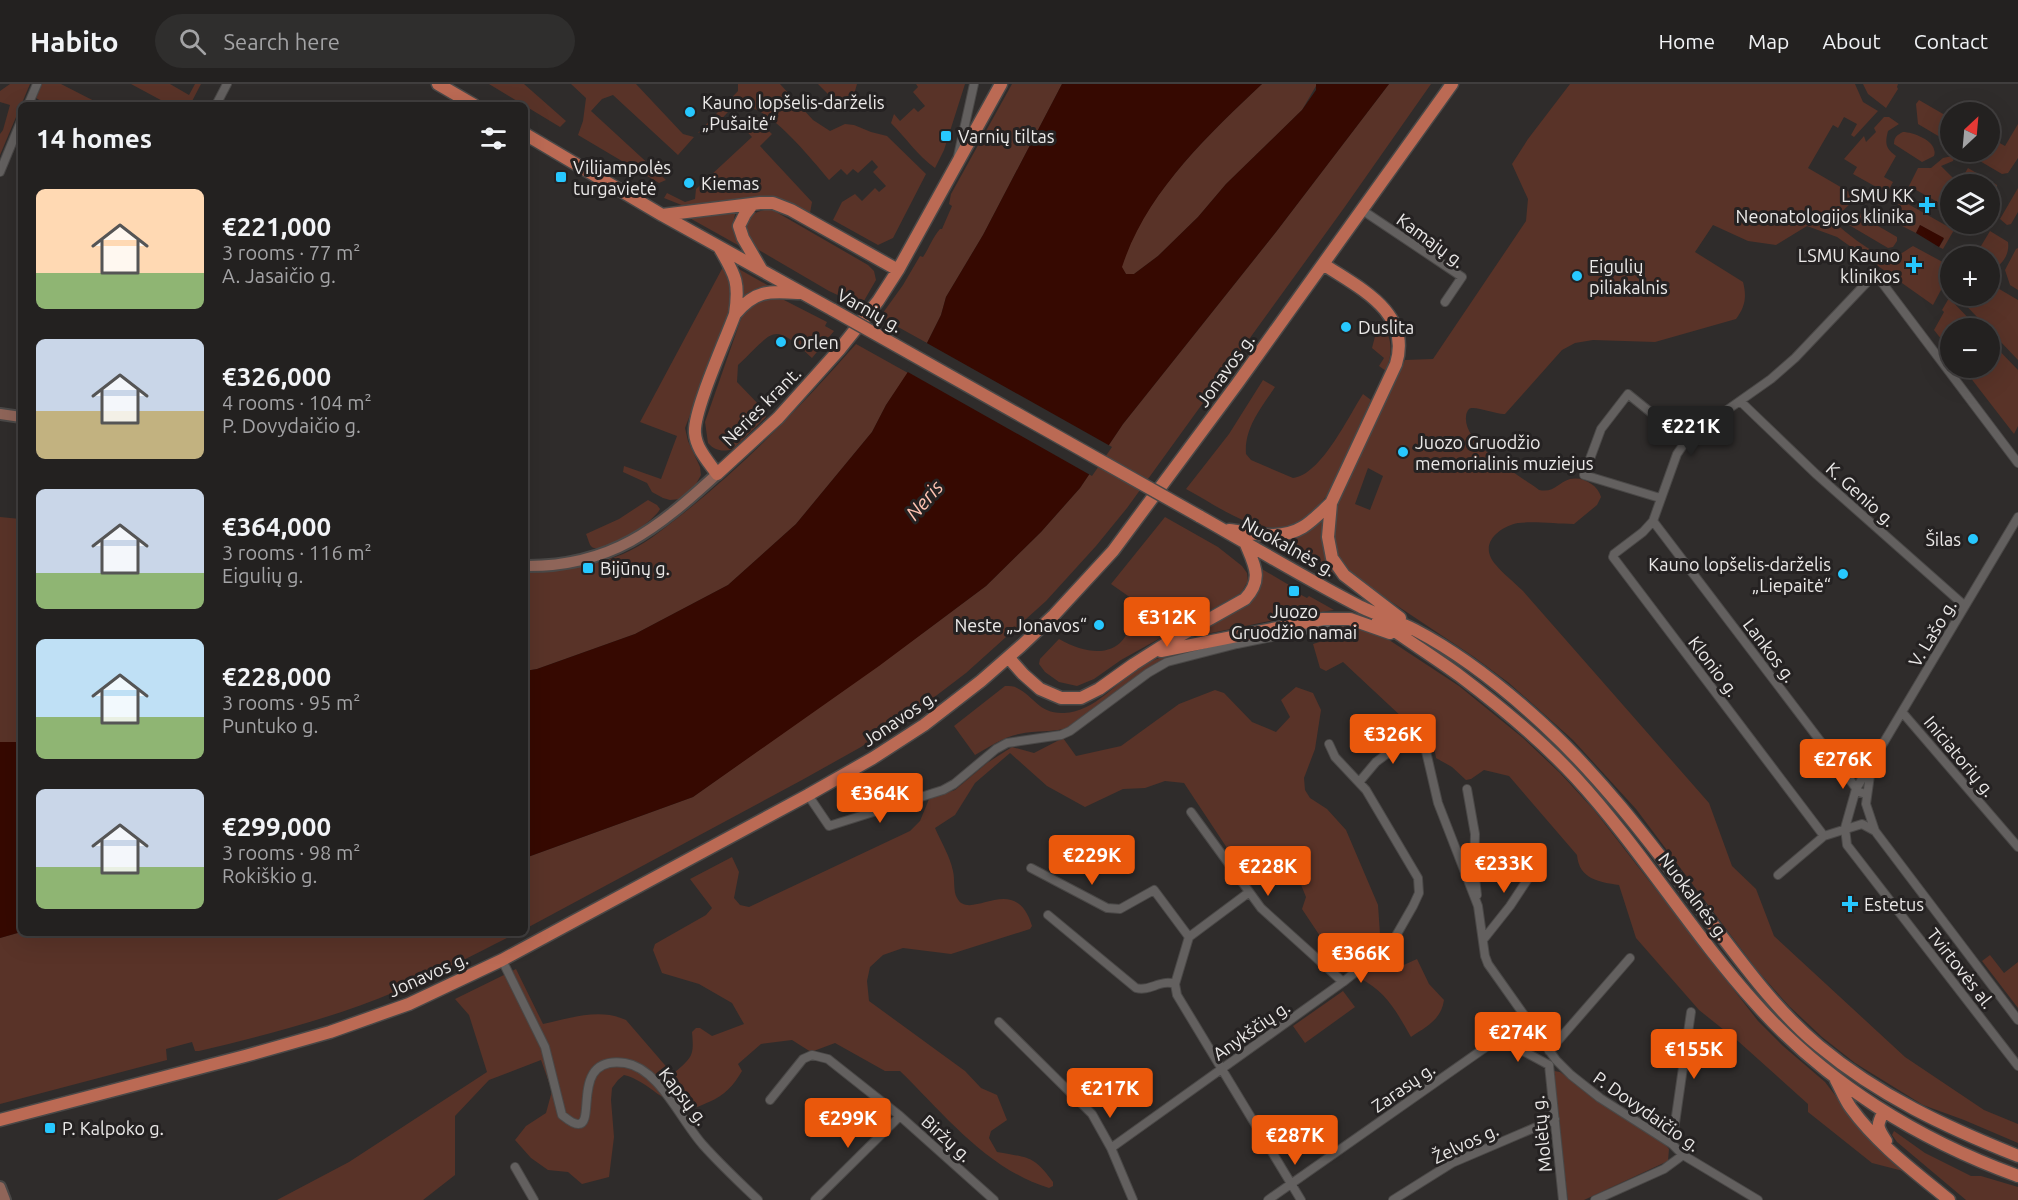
<!DOCTYPE html>
<meta charset="utf-8">
<style>
:root{--surface:#232120;--page:#2f2e2d;--text:#f1f3f6;--muted:#a3a3a5;--line:#403e3e;--accent:#ea580c}
body{margin:0;font-family:Ubuntu,sans-serif;background:var(--page);color:var(--text);height:100vh;display:flex;flex-direction:column;font-size:22px;white-space:nowrap}
*{box-sizing:border-box;margin:0}
p{font-size:20px;color:var(--muted)}
.icon{flex:none;width:33px;height:33px;fill:none;stroke:currentColor;stroke-width:2;stroke-linecap:round;stroke-linejoin:round}
.map{position:relative;flex:1;overflow:hidden}
.panel{position:absolute;left:18px;top:18px;width:510px;height:834px;display:flex;flex-direction:column;background:var(--surface);border-radius:9px;box-shadow:0 6px 24px #0002,0 0 0 2px var(--line)}
.panel>*{flex:none}
.needle{width:39px;rotate:26deg}
.fabs{position:absolute;left:1940px;top:18px;display:grid;gap:12px}
.fabs a{display:grid;place-items:center;width:60px;height:60px;border-radius:50%;background:var(--surface);box-shadow:0 6px 24px #0002,0 0 0 2px var(--line);font-size:30px}
.price{position:absolute;translate:-50% -51px;padding:0 14px;border-radius:6px;background:var(--accent);color:#fff;font-size:20px;line-height:39px;filter:drop-shadow(0 2px 3px #0008)}
.price::after{content:'';position:absolute;left:50%;top:36px;width:18px;height:14px;margin-left:-9px;background:inherit;clip-path:polygon(0 0,100% 0,50% 100%)}
.price.selected{background:#222;color:#fff}
ul{padding:0;list-style:none}
li{display:flex;align-items:center;gap:18px;height:150px;padding:0 18px}
li span{display:grid;place-items:center;flex:none;width:168px;height:120px;border-radius:9px;color:#555}
li>.icon{margin-inline-start:auto}
span .icon{width:72px;height:72px;fill:#fffc;stroke-width:1}
li b{font-size:26px}
h2{display:flex;justify-content:space-between;align-items:center;height:72px;padding:0 18px;font-size:26px}
header{display:flex;align-items:center;gap:36px;box-sizing:border-box;height:84px;padding:0 30px;background:var(--surface);border-bottom:2px solid var(--line)}
header strong{font-size:28px}
nav{display:flex;gap:33px;margin-inline-start:auto;font-size:21px}
.search{width:420px;height:54px;background:var(--page);display:flex;align-items:center;gap:15px;box-sizing:border-box;padding:0 21px;border-radius:33px;color:var(--muted);font-size:22px}
.map>svg:first-child{display:block}
.green{fill:#593328;fill-rule:evenodd}
.water{fill:#360901}
.pier{fill:#2f2c2b}
.lines{fill:none;stroke-linecap:round;stroke-linejoin:round}
.street-casing{stroke:#4a4847;stroke-width:10}
.secondary-casing{stroke:#4a4847;stroke-width:14}
.primary-casing{stroke:#4a4847;stroke-width:15}
.street{stroke:#63605f;stroke-width:8}
.secondary{stroke:#8f6559;stroke-width:10}
.primary{stroke:#bb6a54;stroke-width:12}
.primary-bridge-casing{stroke:#4a4847;stroke-width:15;stroke-linecap:butt}
.primary-bridge{stroke:#bb6a54;stroke-width:12}
.poi-dot{fill:#27c8ff;stroke:#252222;stroke-width:2}
.labels{text-anchor:middle;dominant-baseline:central;stroke-width:6;stroke-linejoin:round;paint-order:stroke}
.poi-label{font-size:18px;fill:#ebe9e8;stroke:#252222;text-anchor:start}
.street-label{font-size:18px;fill:#ebe9e8;stroke:#252222}
.water-label{font-size:20px;font-style:italic;fill:#fec2b1;stroke:#252222}
</style>
<header>
<strong>Habito</strong>
<div class="search"><svg class="icon" aria-label="search" viewBox="0 0 24 24"><circle cx="10" cy="10" r="6"/><path d="M15 15l6 6"/></svg>Search here</div>
<nav><a>Home</a><a>Map</a><a>About</a><a>Contact</a></nav>
</header>
<div class="map">
<svg width="2018" height="1116" viewBox="0 0 2018 1116">
<rect width="100%" height="100%" fill="#2f2c2b"/>
<path class="green" d="M10 0H30L0 71V50L3 46 10 21 0 18V7Z
M42 0H61L102 21C81 21 54 26 36 14Z
M131 0H170L189 11 195 0H201L190 21H170Z
M489 0H524L566 37 560 43Z
M571 0H636L683 50 694 53 678 71 613 11 602 15 591 27 666 96 659 99 578 51 583 37 586 14Z
M738 0H780L813 36 830 47 845 40 854 41 871 48 887 52 926 90 893 154 878 161 833 136 842 118 855 110 862 117 875 104 879 108 886 102 873 88 878 83 872 76 858 89 853 85 847 91 841 85 829 96C812 76 768 20 741 22 727 23 722 38 712 45 708 47 703 48 698 49L738 7Z
M818 0H857L853 14 841 19 829 11Z
M916 0H965L944 66 935 84C917 71 907 55 891 39L894 30 900 37 914 24 918 28 925 22 913 8 918 3Z
M1012 0H1062L983 151 946 213 941 231 927 259 880 233 903 201 920 172 923 173C929 164 933 153 940 145H942L952 122 949 120 951 110Z
M1262 0H1316V2L1302 26 1226 100 1198 133 1158 172 1134 190H1126L1121 183C1146 109 1207 52 1262 0Z
M1389 0H1431L1344 124 1127 424 1096 462 1046 517 966 589 916 627 861 663 802 696 525 845V774L693 713 927 546 986 502 1041 448 1080 404 1123 340 1276 148Z
M1570 0H1855L1863 18 1878 27 1854 53 1851 51 1857 40 1844 33 1838 44 1833 41 1808 84 1868 119 1850 120C1843 126 1838 131 1838 141 1844 148 1877 172 1887 174 1895 175 1906 166 1913 162L1950 182V189L1933 221 1837 153 1807 142 1776 161 1748 157 1713 141 1695 168 1743 198C1747 213 1745 223 1736 235L1655 258 1593 256 1575 259 1562 266 1505 330C1497 331 1474 321 1469 325 1467 327 1466 330 1466 333 1463 360 1519 391 1539 406 1555 409 1557 399 1570 395 1583 392 1598 401 1601 413L1597 421 1574 440C1557 440 1534 437 1518 439 1502 442 1482 456 1491 474 1496 484 1514 498 1523 507L1709 719 1732 782 1756 805 1774 852 1905 973 1984 1026 2018 1040V1059L1964 1036 1923 1021 1855 979 1822 953 1789 922 1757 886 1636 725 1573 656 1509 599 1474 573 1345 487 1333 464 1336 425 1405 276 1433 275 1526 137 1528 115 1512 80 1528 55ZM1368 384 1383 392 1370 426 1355 420Z
M1863 0H1898L1897 3 1898 5 1886 24 1868 10Z
M1919 16 1950 34V59L1918 40 1916 20Z
M1884 33H1889L1899 40 1888 47C1885 59 1885 64 1896 72L1884 93 1893 98 1887 109 1853 90 1857 83 1844 75 1864 52 1866 58 1876 48 1874 44Z
M758 37 772 50 760 62 812 118 810 129 793 120 773 113H760L689 124 664 114 667 109 685 118 695 115 696 105 752 53 740 40Z
M2018 40V74L2008 89 2002 90 1973 73 1976 68H1989V53L2005 62Z
M1903 48C1914 48 1939 58 1934 72L1922 78 1894 60C1894 53 1897 51 1903 48Z
M1952 72 1954 74 1953 77 1941 82 1959 100H1950V125L1909 102 1918 84H1931L1943 74Z
M1968 84 1997 101V105L1989 118V100H1973L1962 94Z
M2018 104V128L2011 140 2007 141 2000 135Z
M1901 116 1954 146 1943 165 1939 163 1944 155 1920 141 1916 149 1890 136Z
M738 123C729 143 735 148 745 165L686 132Z
M771 125 868 181 874 187 876 196 861 222 829 207 752 162 744 143C750 129 757 127 771 125Z
M1859 129 1862 130 1861 132 1897 153V157L1893 163 1888 164 1849 141 1852 131Z
M1990 147 2008 158C2010 172 2001 182 1989 187V172H1975Z
M2018 164V206L2010 201 2005 186 2016 165Z
M723 183 733 196 731 223 685 344 688 357 700 383 701 391 696 400 680 415 670 416 663 414 652 408 647 399 623 388 624 382 661 395 677 352 640 338Z
M737 184 769 202 761 203 742 214V195Z
M1989 199 2018 216V276L1957 212H1989Z
M772 213 784 216 827 238 825 242 834 247 812 274C771 236 775 247 738 281L737 298 763 325 766 333 733 365C723 368 715 367 708 359L705 338 742 232 747 223 756 217Z
M1949 214 1978 244H1950V266L1934 246 1944 228 1942 226Z
M1379 237C1393 253 1393 267 1386 287L1379 282 1384 274 1372 264Z
M1989 256 2018 286V342L2014 350 1963 284H1989Z
M856 260 908 289 886 321 872 348 796 440 728 501 635 550 537 585 525 587V487C559 488 591 483 623 470 644 461 662 446 680 432 745 381 801 322 856 260Z
M1263 296 1275 303C1261 324 1244 344 1246 370L1251 376 1293 394C1321 391 1348 333 1363 310L1371 316 1329 408C1284 474 1239 434 1186 405L1229 350Z
M648 416 657 421 660 425C655 437 603 472 592 463 589 461 588 454 586 450L619 435Z
M1327 429 1336 491 1320 481 1321 477 1298 465 1296 468 1277 457V455Z
M0 433 21 435V658H0Z
M1165 433 1218 463 1242 482 1247 489 1248 497 1241 509 1121 576 1094 595 1077 602 1059 598 1045 588 1039 580 1040 575 1059 555C1101 579 1137 568 1131 514L1111 500Z
M1260 484 1289 501 1288 504 1307 514 1309 512 1334 526 1289 533 1182 555 1246 519Z
M1320 538 1350 539 1380 550 1459 602 1523 654 1560 689 1594 726 1758 937 1783 962 1825 998 1864 1049 1903 1087 1872 1079 1808 1028V1020L1739 958 1699 926 1636 854 1619 801C1599 798 1579 795 1577 771L1509 692 1484 686 1471 695 1466 696 1452 683 1436 674 1434 663 1343 578 1326 587 1320 584 1313 560 1326 556Z
M1270 550 1166 574 1144 587 1071 643C1054 649 1036 646 1019 650 1003 653 989 663 975 671L954 642 1005 602C1010 602 1014 602 1017 604 1035 613 1039 630 1064 629 1095 628 1117 597 1142 582 1180 561 1228 558 1270 550Z
M1296 603 1313 609 1321 626 1315 665 1304 694 1305 706 1310 714 1327 725 1346 746 1378 821 1380 850 1371 870 1353 867 1348 876 1322 855 1302 825 1306 813 1295 786 1262 791 1231 770 1184 699 1165 697 1145 704 1123 705 1085 723 1047 702 1010 669 975 699 955 731 935 744C941 758 950 772 953 787 955 795 953 807 957 814 970 839 1015 786 1032 842L1030 845 951 870 903 864 883 871 870 883 867 897 869 917 965 987 981 1004 997 1011 1007 1036 991 1047 989 1054 997 1068C1029 1074 1033 1071 1053 1098V1102L1049 1104C987 1085 945 1031 900 987H885L835 959 811 968 792 956 761 960 738 980 742 987C734 1001 724 1012 709 1018 704 1020 697 1024 691 1024 665 1023 649 997 624 991L618 996 612 1004 611 1016 614 1053 609 1093 582 1100 568 1088 548 1086 531 1074 515 1056 526 1042 546 1029 552 1007 541 976 489 996 455 1032V1091L423 1116H277L349 1078 487 988 469 931 455 915 516 885 543 940C570 934 600 924 626 936L670 987 675 988C693 973 694 971 692 948L696 944H700L712 952 744 940 732 919 699 900 662 889 653 866 655 860 706 831 712 824 690 795 732 773 739 788 734 814 740 821 749 823 910 747 920 737 929 715 955 706 987 679 1012 663 1034 669 1063 654 1076 672 1121 662 1179 620 1215 606 1224 609 1252 638 1276 648 1290 633 1281 616Z
M21 848V849H517C477 869 438 890 397 907 333 934 266 951 199 967H195L192 958 166 965 167 976 0 1020V854Z
M1388 870 1397 884 1417 875 1429 900 1444 916C1441 936 1427 942 1411 953 1396 927 1386 907 1359 894Z
M1990 871 2004 889 2018 878V924L1982 877Z
M1343 907 1355 923 1305 959 1293 942Z
M1554 987 1560 988 1607 1022 1664 1059 1669 1065 1668 1077 1584 1116H1568L1552 991Z
M1894 1047 1925 1069 1971 1092H1981L2018 1103V1116H1966L1897 1058 1892 1051Z"/>
<path class="water" d="M1062 0H1262C1207 52 1146 109 1122 183L1126 190H1134L1158 172 1198 133 1226 100 1302 26 1316 6V0H1389L1276 148 1123 340 1080 404 1041 448 986 502 879 582 693 713 525 774V587L537 585 635 550 728 501 796 440 872 348 886 321 927 259 941 231 946 213 983 151Z
M1920 141 1944 154 1939 163 1916 149Z
M0 658H21V848L0 854Z"/>
<path class="pier" d="M925 258 1112 363 1092 392 906 287Z"/>
<g class="lines">
<defs>
<path id="street" d="M28 21 37 0
M216 21 227 0
M958 72 974 0
M0 88 21 37
M1362 126 1462 193 1445 218
M1740 317 1816 390 1965 522
M1660 414 1584 391 1601 345 1628 310 1686 357
M2018 433 1856 705 1845 744 1847 761 2018 982
M1653 437 1859 708 1866 710
M1902 628 2018 763
M1871 684 1866 720 1875 747
M1360 697 1376 678 1412 651 1425 663 1438 719 1478 822 1485 872 1488 880 1556 976 1571 991 1600 1014 1672 1060 1683 1071 1758 1116
M1467 705 1475 750 1474 785 1477 811
M808 711 829 742 943 706 954 700 996 665 1007 659 1061 651 1070 647 1148 589 1167 578 1237 560 1326 542
M1191 728 1261 824 1343 898
M1824 752 1613 473 1614 470 1643 448 1653 437 1677 370 1686 357 1703 343 1771 295 1795 274 1872 193 1877 192 2018 379
M1031 784 1107 824 1120 825 1154 806 1189 853
M1778 791 1824 752 1862 740 1875 747 2018 936
M1248 809 1189 853 1175 900 1177 911 1301 1116
M1048 831 1136 904C1150 908 1160 895 1175 900
M1483 856 1510 822 1541 775
M502 876 545 963 562 1031C566 1034 572 1040 578 1040 597 1041 569 971 625 979 659 984 681 1037 703 1061 720 1080 739 1098 758 1116
M999 938 1092 1030 1111 1064 1133 1116
M1499 954 1549 981
M1549 967 1630 874
M1549 981 1563 1116
M770 1016 803 975 812 971 828 975 900 1032 994 1116
M1672 1060 1691 928
M1111 1064 1343 898 1382 867 1393 857 1413 822 1419 809 1418 794 1366 706 1335 673 1329 660
M515 1083 534 1116
M815 1116 900 1032
M1268 1116 1526 935
M1393 1116 1452 1079 1555 1035
M1595 1116 1664 1085 1683 1071"/>
<path id="secondary" d="M0 330 21 333
M525 482C611 483 657 445 717 390
M0 1103 5 1116"/>
<path id="primary" d="M438 0 474 21
M525 50 662 131 833 226
M752 121 745 130 739 142 743 154 761 185
M662 131 760 119H773L791 126 898 186
M719 163C735 191 740 197 735 230 726 255 693 327 695 349 696 365 709 378 717 390L778 334 839 266 878 217 898 186 1001 0
M1323 180C1359 204 1412 228 1396 280L1331 419 1328 453 1332 474 1344 491 1400 534
M736 229C756 206 769 207 798 209
M1199 432C1252 462 1306 495 1361 523 1378 531 1397 537 1415 546 1461 570 1504 604 1543 640 1608 700 1660 772 1714 842 1746 884 1778 928 1819 962 1879 1012 1946 1043 2018 1072
M1229 446C1254 449 1280 457 1303 443 1313 437 1322 427 1331 419
M1378 535C1405 555 1434 573 1460 592 1501 623 1541 656 1576 694 1641 765 1691 848 1756 920 1826 999 1919 1056 2018 1092
M1161 567 1323 535H1350L1390 549
M1009 574 1023 590 1040 605 1061 614H1081L1099 605 1134 580 1167 559 1245 515C1264 495 1254 480 1245 458
M1836 996C1841 1005 1845 1016 1851 1024 1877 1060 1915 1088 1949 1116
M1884 1027C1876 1042 1877 1043 1886 1057
M0 1036 245 972 330 948 409 920 502 876 808 711 873 674 924 641 981 597 1021 562 1054 531 1113 467 1237 300 1452 0"/>
</defs>
<use href="#street" class="street-casing"/>
<use href="#secondary" class="secondary-casing"/>
<use href="#primary" class="primary-casing"/>
<use href="#street" class="street"/>
<use href="#secondary" class="secondary"/>
<use href="#primary" class="primary"/>
<defs>
<path id="primary-bridge" d="M833 226 1199 432"/>
</defs>
<use href="#primary-bridge" class="primary-bridge-casing"/>
<use href="#primary-bridge" class="primary-bridge"/>
</g>
<g class="poi-dot">
<circle cx="690" cy="28" r="6"/>
<rect x="940" y="46" width="12" height="12" rx="3"/>
<rect x="555" y="87" width="12" height="12" rx="3"/>
<circle cx="689" cy="99" r="6"/>
<path d="M1924 112h6v6h6v6h-6v6h-6v-6h-6v-6h6z"/>
<path d="M1911 172h6v6h6v6h-6v6h-6v-6h-6v-6h6z"/>
<circle cx="1577" cy="192" r="6"/>
<circle cx="1346" cy="243" r="6"/>
<circle cx="781" cy="258" r="6"/>
<circle cx="1403" cy="368" r="6"/>
<circle cx="1973" cy="455" r="6"/>
<rect x="582" y="478" width="12" height="12" rx="3"/>
<circle cx="1843" cy="490" r="6"/>
<rect x="1288" y="501" width="12" height="12" rx="3"/>
<circle cx="1099" cy="541" r="6"/>
<path d="M1847 811h6v6h6v6h-6v6h-6v-6h-6v-6h6z"/>
<rect x="44" y="1038" width="12" height="12" rx="3"/>
</g>
<g class="labels">
<g class="poi-label">
<text x="702" y="18">Kauno lopšelis-darželis<tspan x="702" dy="21">„Pušaitė“</tspan></text>
<text x="958" y="52">Varnių tiltas</text>
<text x="573" y="83">Vilijampolės<tspan x="573" dy="21">turgavietė</tspan></text>
<text x="701" y="99">Kiemas</text>
<text x="1914" y="111" text-anchor="end">LSMU KK<tspan x="1914" dy="21">Neonatologijos klinika</tspan></text>
<text x="1900" y="171" text-anchor="end">LSMU Kauno<tspan x="1900" dy="21">klinikos</tspan></text>
<text x="1589" y="182">Eigulių<tspan x="1589" dy="21">piliakalnis</tspan></text>
<text x="1358" y="243">Duslita</text>
<text x="793" y="258">Orlen</text>
<text x="1415" y="358">Juozo Gruodžio<tspan x="1415" dy="21">memorialinis muziejus</tspan></text>
<text x="1961" y="455" text-anchor="end">Šilas</text>
<text x="1831" y="480" text-anchor="end">Kauno lopšelis-darželis<tspan x="1831" dy="21">„Liepaitė“</tspan></text>
<text x="600" y="484">Bijūnų g.</text>
<text x="1294" y="527" text-anchor="middle">Juozo<tspan x="1294" dy="21">Gruodžio namai</tspan></text>
<text x="1087" y="541" text-anchor="end">Neste „Jonavos“</text>
<text x="1864" y="820">Estetus</text>
<text x="62" y="1044">P. Kalpoko g.</text>
</g>
<g class="street-label">
<text transform="translate(1431 156) rotate(36)">Kamajų g.</text>
<text transform="translate(870 226) rotate(29)">Varnių g.</text>
<text transform="translate(1225 286) rotate(-54)">Jonavos g.</text>
<text transform="translate(761 322) rotate(-45)">Neries krant.</text>
<text transform="translate(1861 410) rotate(42)">K. Genio g.</text>
<text transform="translate(1289 462) rotate(29)">Nuokalnės g.</text>
<text transform="translate(1932 549) rotate(-59)">V. Lašo g.</text>
<text transform="translate(1770 566) rotate(53)">Lankos g.</text>
<text transform="translate(1714 582) rotate(53)">Klonio g.</text>
<text transform="translate(899 634) rotate(-34)">Jonavos g.</text>
<text transform="translate(1960 672) rotate(50)">Iniciatorių g.</text>
<text transform="translate(1694 812) rotate(53)">Nuokalnės g.</text>
<text transform="translate(1961 884) rotate(52)">Tvirtovės al.</text>
<text transform="translate(428 890) rotate(-24)">Jonavos g.</text>
<text transform="translate(1251 946) rotate(-35)">Anykščių g.</text>
<text transform="translate(1403 1003) rotate(-35)">Zarasų g.</text>
<text transform="translate(684 1012) rotate(52)">Kapsų g.</text>
<text transform="translate(1647 1027) rotate(35)">P. Dovydaičio g.</text>
<text transform="translate(1541 1050) rotate(-96)">Molėtų g.</text>
<text transform="translate(947 1054) rotate(42)">Biržų g.</text>
<text transform="translate(1465 1059) rotate(-25)">Želvos g.</text>
</g>
<g class="water-label">
<text transform="translate(924 416) rotate(-49)">Neris</text>
</g>
</g>
</svg>
<div class="fabs">
<a><svg class="needle" viewBox="-14 -14 28 28"><path d="M0-13l5 13h-10z" fill="#e53935"/><path d="M0 13l5-13h-10z" fill="#a3a3a5"/></svg></a>
<a><svg class="icon" aria-label="layers" viewBox="0 0 24 24"><path d="M12 4l9 5-9 5-9-5zM3 14l9 5 9-5"/></svg></a>
<a>+</a>
<a>−</a>
</div>
<b class="price selected" style="left:1691px;top:373px">€221K</b>
<b class="price" style="left:1167px;top:564px">€312K</b>
<b class="price" style="left:1393px;top:681px">€326K</b>
<b class="price" style="left:1843px;top:706px">€276K</b>
<b class="price" style="left:880px;top:740px">€364K</b>
<b class="price" style="left:1092px;top:802px">€229K</b>
<b class="price" style="left:1504px;top:810px">€233K</b>
<b class="price" style="left:1268px;top:813px">€228K</b>
<b class="price" style="left:1361px;top:900px">€366K</b>
<b class="price" style="left:1518px;top:979px">€274K</b>
<b class="price" style="left:1694px;top:996px">€155K</b>
<b class="price" style="left:1110px;top:1035px">€217K</b>
<b class="price" style="left:848px;top:1065px">€299K</b>
<b class="price" style="left:1295px;top:1082px">€287K</b>
<section class="panel">
<h2>14 homes<svg class="icon" aria-label="filters" viewBox="0 0 24 24"><path d="M4 7h16M4 17h16"/><circle cx="9" cy="7" r="2"/><circle cx="15" cy="17" r="2"/></svg></h2>
<ul>
<li><span style="background:linear-gradient(#ffd9b3 70%,#8fb573 0)"><svg class="icon" aria-label="home" viewBox="0 0 24 24"><path d="M3 11l9-7 9 7M6 9v11h12V9"/></svg></span><div><b>€221,000</b><p>3 rooms · 77 m²</p><p>A. Jasaičio g.</p></div></li>
<li><span style="background:linear-gradient(#c9d6e8 60%,#c2b280 0)"><svg class="icon" aria-label="home" viewBox="0 0 24 24"><path d="M3 11l9-7 9 7M6 9v11h12V9"/></svg></span><div><b>€326,000</b><p>4 rooms · 104 m²</p><p>P. Dovydaičio g.</p></div></li>
<li><span style="background:linear-gradient(#c9d6e8 70%,#8fb573 0)"><svg class="icon" aria-label="home" viewBox="0 0 24 24"><path d="M3 11l9-7 9 7M6 9v11h12V9"/></svg></span><div><b>€364,000</b><p>3 rooms · 116 m²</p><p>Eigulių g.</p></div></li>
<li><span style="background:linear-gradient(#bfe0f5 65%,#8fb573 0)"><svg class="icon" aria-label="home" viewBox="0 0 24 24"><path d="M3 11l9-7 9 7M6 9v11h12V9"/></svg></span><div><b>€228,000</b><p>3 rooms · 95 m²</p><p>Puntuko g.</p></div></li>
<li><span style="background:linear-gradient(#c9d6e8 65%,#8fb573 0)"><svg class="icon" aria-label="home" viewBox="0 0 24 24"><path d="M3 11l9-7 9 7M6 9v11h12V9"/></svg></span><div><b>€299,000</b><p>3 rooms · 98 m²</p><p>Rokiškio g.</p></div></li>
</ul>
</section>
</div>
